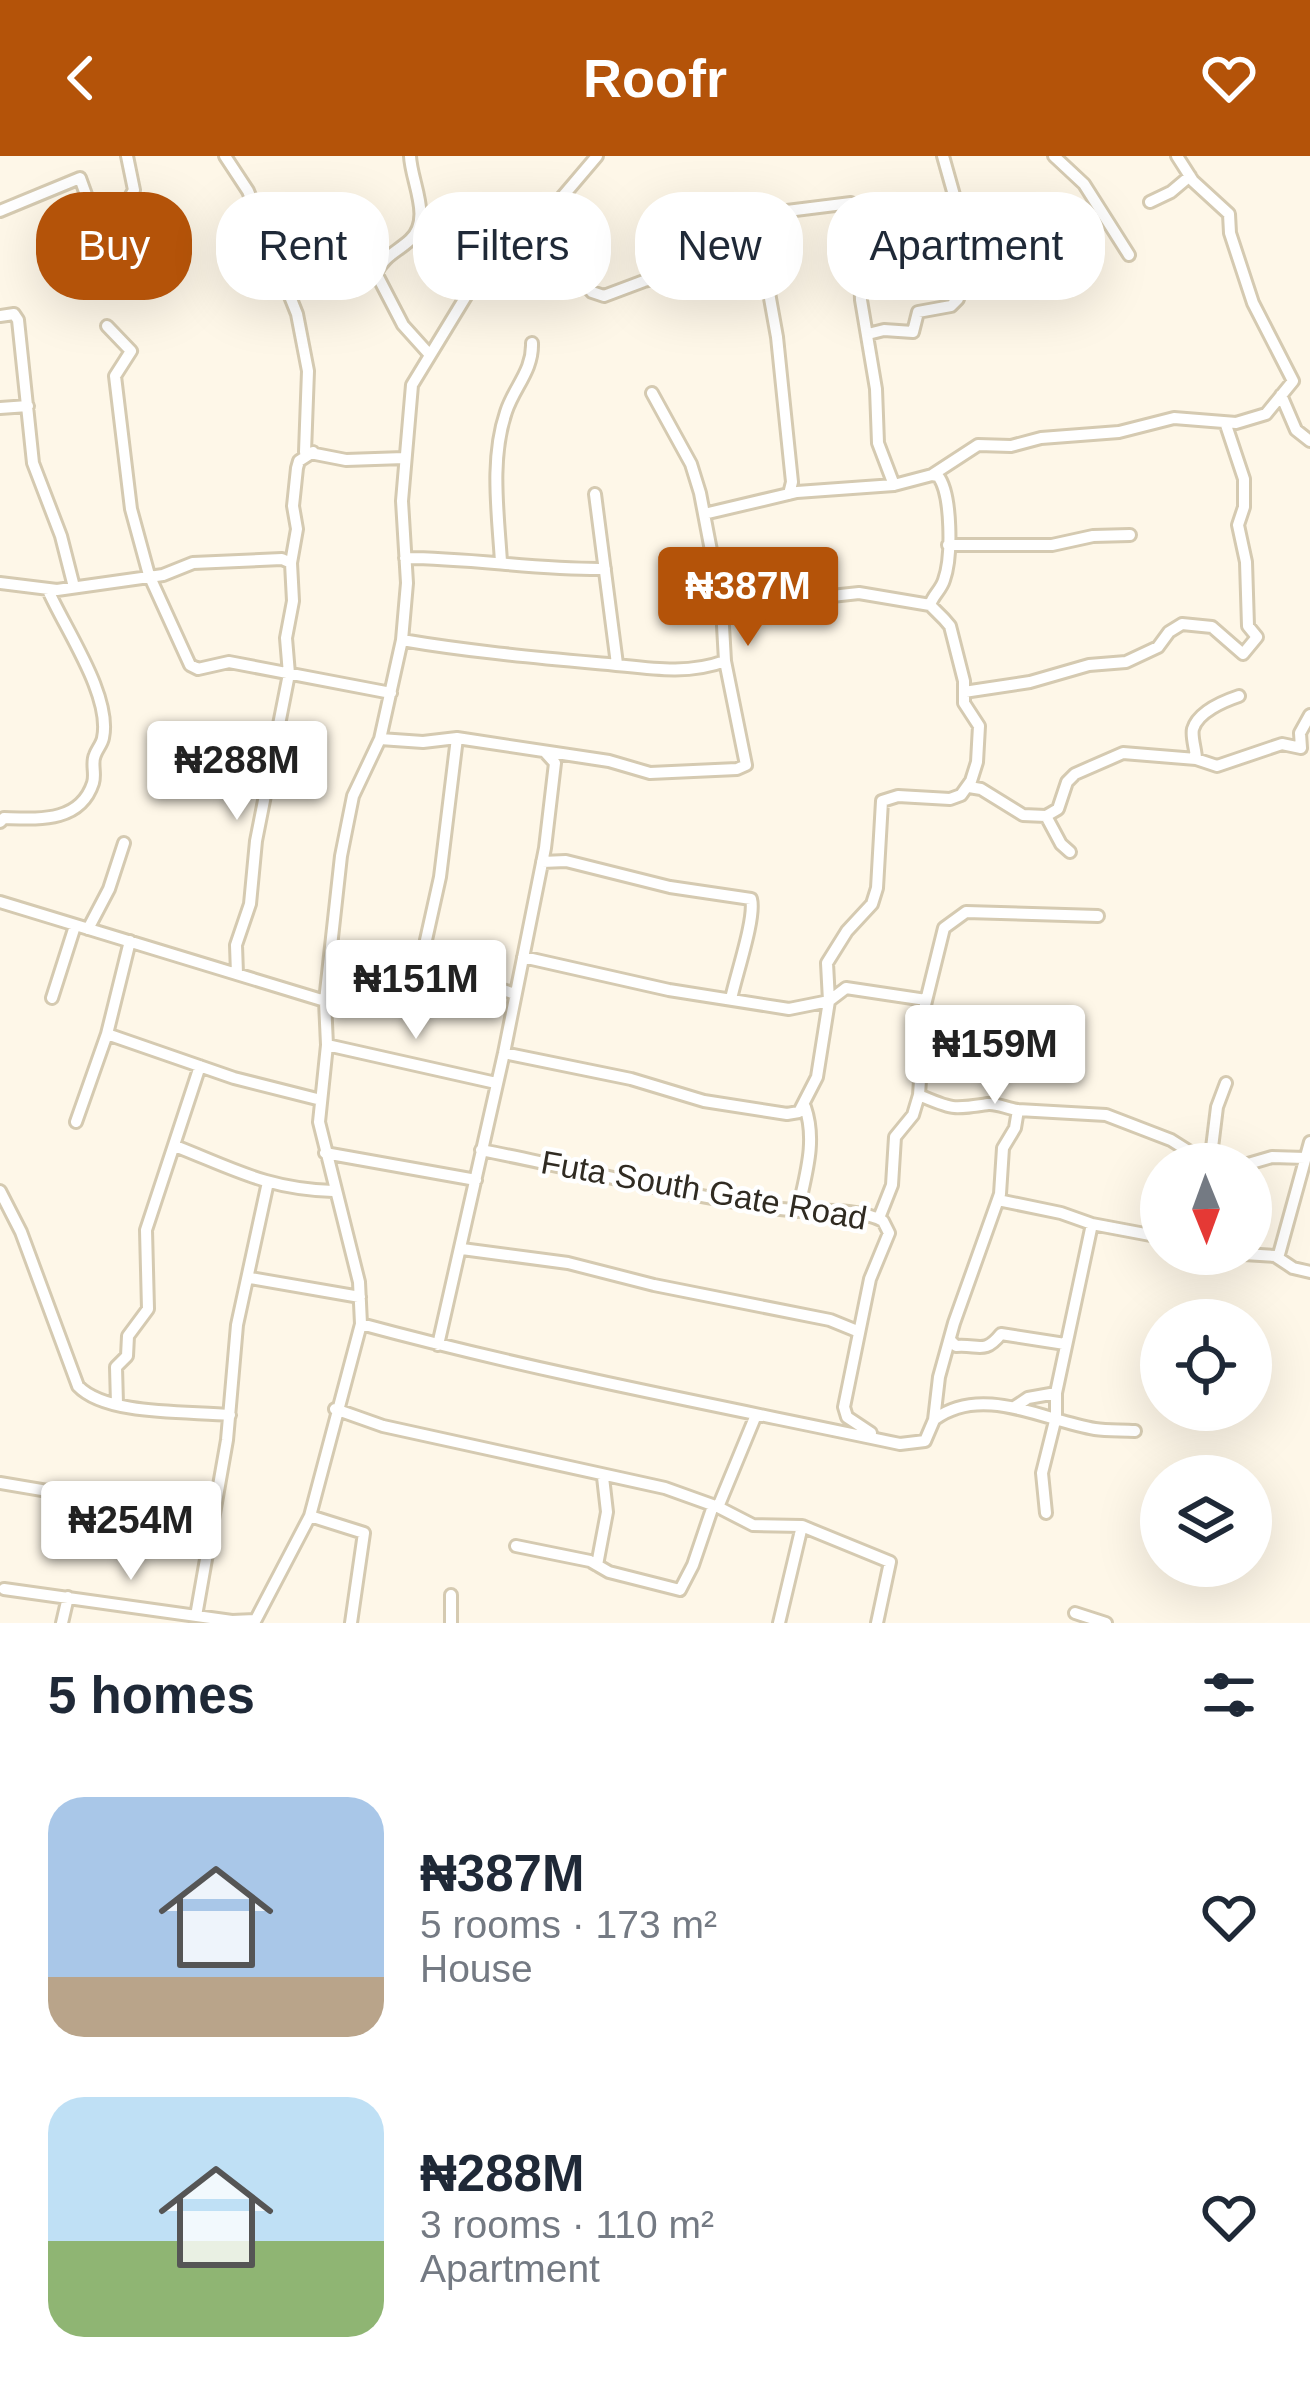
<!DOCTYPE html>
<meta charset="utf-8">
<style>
:root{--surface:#fff;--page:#f6f6f7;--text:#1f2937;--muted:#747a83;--accent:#b45309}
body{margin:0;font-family:Helvetica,sans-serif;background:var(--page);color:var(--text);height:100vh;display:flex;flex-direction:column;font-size:45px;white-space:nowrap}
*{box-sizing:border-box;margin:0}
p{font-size:39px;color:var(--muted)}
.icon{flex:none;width:66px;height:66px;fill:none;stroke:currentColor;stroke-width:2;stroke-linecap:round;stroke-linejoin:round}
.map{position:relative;height:1467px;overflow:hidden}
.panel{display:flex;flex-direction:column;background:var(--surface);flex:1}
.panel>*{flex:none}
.hud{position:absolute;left:36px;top:36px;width:1239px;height:108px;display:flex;gap:24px}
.needle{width:78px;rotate:179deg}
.controls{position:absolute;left:1140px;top:987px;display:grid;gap:24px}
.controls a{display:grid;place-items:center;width:132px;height:132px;border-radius:50%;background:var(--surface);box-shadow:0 12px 48px #0002;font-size:60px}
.price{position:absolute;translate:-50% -102px;padding:0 27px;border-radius:12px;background:#fff;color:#222;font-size:39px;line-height:78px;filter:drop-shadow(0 3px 6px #0008)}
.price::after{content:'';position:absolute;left:50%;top:72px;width:36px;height:27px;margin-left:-18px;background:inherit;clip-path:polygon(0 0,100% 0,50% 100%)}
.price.selected{background:var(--accent);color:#fff}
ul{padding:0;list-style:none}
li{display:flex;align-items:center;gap:36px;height:300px;padding:0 48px}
li span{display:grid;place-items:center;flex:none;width:336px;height:240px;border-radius:36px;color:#555}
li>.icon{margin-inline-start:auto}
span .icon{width:144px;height:144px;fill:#fffc;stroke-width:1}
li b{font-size:51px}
h2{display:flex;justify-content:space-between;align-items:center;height:144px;padding:0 48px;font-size:51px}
.chip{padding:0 42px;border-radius:48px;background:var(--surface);box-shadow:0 12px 48px #0002;font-size:42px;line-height:108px}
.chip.selected{background:var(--accent);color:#fff}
header{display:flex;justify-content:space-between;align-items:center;height:156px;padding:0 48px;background:var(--accent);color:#fff;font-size:54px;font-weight:800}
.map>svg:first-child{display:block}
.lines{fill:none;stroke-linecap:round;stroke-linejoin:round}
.minor-casing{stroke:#d5cab1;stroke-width:16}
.minor{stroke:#fff;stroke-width:10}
.labels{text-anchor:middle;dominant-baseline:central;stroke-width:9;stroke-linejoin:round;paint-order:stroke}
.street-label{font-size:33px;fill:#302b22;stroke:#fff}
</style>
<header><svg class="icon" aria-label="back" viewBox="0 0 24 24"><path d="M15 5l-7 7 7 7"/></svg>Roofr<svg class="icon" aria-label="heart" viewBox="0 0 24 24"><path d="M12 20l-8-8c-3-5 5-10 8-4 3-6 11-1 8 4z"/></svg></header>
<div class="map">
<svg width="1310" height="1467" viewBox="0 0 1310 1467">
<rect width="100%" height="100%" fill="#fef7e8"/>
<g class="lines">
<defs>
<path id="minor" d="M225 0 248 35 297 158 308 215 305 296 346 304 404 302
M410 0C411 26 433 63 410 84 397 96 384 100 376 117L403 169 430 199
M1054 0 1084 28 1129 99
M1150 46 1171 36 1190 20
M0 55 80 22 93 58 125 50 134 34 127 0
M534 68 592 136 604 140 644 125 705 111 710 100 702 53
M0 160 14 158 18 164 33 307 61 380 74 431
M107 170 131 195 115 220 131 353 149 419 190 509 198 513 229 506 391 537
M868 178 884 174 913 176 918 156 951 150 958 143 972 82 961 64 943 0
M1281 239 1296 274 1310 285
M0 252 28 250
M595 338 617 508
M789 338 792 326 777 181 755 59 851 47 858 50 861 144 876 233 878 287 894 329
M704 358 797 336 894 329 932 319 978 289 1011 290 1041 282 1119 276 1174 262 1236 267 1266 258 1293 225 1253 147 1230 77 1229 58 1193 25 1177 0
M948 389H1052L1093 380 1130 379
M405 402C473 402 537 414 605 413
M501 406C498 357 490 303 506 256 514 231 533 215 532 187
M0 427 57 434 163 419 193 407 282 403 291 407
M930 449C933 439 941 434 944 424 952 402 952 338 938 320L932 319
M402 484C466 495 530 501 596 507 639 510 682 521 725 505
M964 536 1030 526 1089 509 1126 506 1158 491 1169 476 1182 468 1212 471 1243 498 1257 481 1248 470 1246 406 1238 369 1244 351V323L1226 269
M457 582 440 721 426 784 427 803 433 811 515 838
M380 583 423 586 457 582 609 605 650 617 737 613 746 609 725 505 722 452 700 337 691 308 652 237
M1196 603C1196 594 1191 581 1193 573 1198 556 1224 545 1239 540
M969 631 981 633 1023 659 1046 660 1058 653 1067 626 1075 618 1123 597 1196 603 1217 610 1282 588 1301 592 1300 577 1310 559
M1046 660 1061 688 1070 696
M0 666 4 662C38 663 80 667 93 627 96 618 91 607 95 599 97 593 102 588 103 582 112 540 65 473 48 434
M542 706 566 705 670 731 751 743C756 761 736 819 731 843
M0 746 325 845 327 889 319 966 359 1126 361 1168 310 1360 254 1467
M88 773 109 733 124 687
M523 801 669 834 789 853 829 845 846 832 926 844
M237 818 236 789 250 748 256 685 289 518 286 482 293 445 291 407 297 373 293 350 297 312 299 305 313 296
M52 842 75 770
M325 845 341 700 353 640 380 583 402 484 407 427 402 345 412 229 485 109 552 53 597 0
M107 878 234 922 321 944
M327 889 496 927
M504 897 631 923 704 945 787 958 799 956 817 921 829 845 827 807 847 775 872 748 877 732 882 645 898 640 950 643 961 639 971 625 977 606 979 570 964 547V525L950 470 944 463 930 449 859 437 722 452
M919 939C953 954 954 953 988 948 997 947 1008 953 1018 954
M76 966 107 878 130 785
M175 990C234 1013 267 1033 333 1035
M481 994C578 1013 675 1038 773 1052 807 1058 852 1049 883 1065L889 1077 870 1123 844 1251 847 1261 871 1277
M325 997 476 1024
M1210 1008 1217 951 1226 927
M1248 1008 1272 1001 1305 1002
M0 1035 21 1076 78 1230C106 1260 191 1255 230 1259
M998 1044 1061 1057 1092 1068 1056 1237V1261L1042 1317 1046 1357
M798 1055C805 1020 817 986 805 951
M879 1062 892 1029 895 981 913 959 919 939 925 849 944 772 966 756 1098 760
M1092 1068 1161 1081
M462 1093 568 1107 654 1129 830 1164 857 1175
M1244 1098 1275 1100 1293 1112 1310 1116
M1278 1102 1310 986
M250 1122 360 1141
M361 1168C538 1216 720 1250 900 1288L925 1285 934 1264 939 1221 954 1167 1000 1038 1003 992 1015 972 1018 954 1106 959 1171 984 1209 1008
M950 1184 956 1190C979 1188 984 1199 1001 1178L1065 1188
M438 1189 504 897 545 692 555 607 545 596
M117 1248 116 1211 127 1200 128 1180 148 1153 146 1074 200 910
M1016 1250 1028 1242 1056 1237
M335 1253 383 1270 665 1332 718 1351 753 1369 802 1370 890 1406 877 1467
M935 1263C983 1228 1045 1265 1095 1273 1108 1275 1122 1274 1135 1275
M0 1327 148 1352 210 1367
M718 1351 756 1259
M310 1360 364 1377 351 1467
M516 1390 590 1405 609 1416 680 1434 693 1409 713 1350
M597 1409 607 1356 603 1321
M4 1433 232 1465 255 1464
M1075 1457 1106 1467
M196 1460 227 1284 237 1169 268 1026
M62 1467 68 1441
M451 1467V1439
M779 1467 802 1370"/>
</defs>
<use href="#minor" class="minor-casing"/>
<use href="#minor" class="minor"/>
</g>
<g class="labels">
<g class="street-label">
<text transform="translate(704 1034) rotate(10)">Futa South Gate Road</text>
</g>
</g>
</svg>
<div class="controls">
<a><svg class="needle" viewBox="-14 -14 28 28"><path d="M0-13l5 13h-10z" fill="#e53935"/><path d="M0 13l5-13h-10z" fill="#747a83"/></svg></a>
<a><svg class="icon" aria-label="locate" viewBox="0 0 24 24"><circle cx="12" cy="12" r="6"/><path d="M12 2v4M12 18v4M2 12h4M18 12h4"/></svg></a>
<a><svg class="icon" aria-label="layers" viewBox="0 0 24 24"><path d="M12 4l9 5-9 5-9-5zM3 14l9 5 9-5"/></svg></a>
</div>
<b class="price selected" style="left:748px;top:493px">₦387M</b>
<b class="price" style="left:237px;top:667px">₦288M</b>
<b class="price" style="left:416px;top:886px">₦151M</b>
<b class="price" style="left:995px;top:951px">₦159M</b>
<b class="price" style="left:131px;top:1427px">₦254M</b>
<div class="hud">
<a class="chip selected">Buy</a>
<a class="chip">Rent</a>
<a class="chip">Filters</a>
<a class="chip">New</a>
<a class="chip">Apartment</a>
</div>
</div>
<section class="panel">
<h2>5 homes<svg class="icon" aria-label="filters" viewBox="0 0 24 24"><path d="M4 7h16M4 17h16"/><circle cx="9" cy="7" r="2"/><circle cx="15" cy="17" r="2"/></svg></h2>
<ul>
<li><span style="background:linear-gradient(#a9c7e8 75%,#b9a48a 0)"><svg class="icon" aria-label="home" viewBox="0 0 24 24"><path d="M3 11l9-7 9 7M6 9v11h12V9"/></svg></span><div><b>₦387M</b><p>5 rooms · 173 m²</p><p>House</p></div><svg class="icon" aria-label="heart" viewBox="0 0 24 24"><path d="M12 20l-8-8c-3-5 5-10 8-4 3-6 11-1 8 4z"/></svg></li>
<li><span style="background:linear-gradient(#bfe0f5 60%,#8fb573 0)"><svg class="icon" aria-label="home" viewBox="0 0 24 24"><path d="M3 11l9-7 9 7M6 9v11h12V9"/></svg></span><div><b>₦288M</b><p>3 rooms · 110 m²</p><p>Apartment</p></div><svg class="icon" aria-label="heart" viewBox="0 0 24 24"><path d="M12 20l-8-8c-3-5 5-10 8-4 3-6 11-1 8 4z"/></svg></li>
</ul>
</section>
